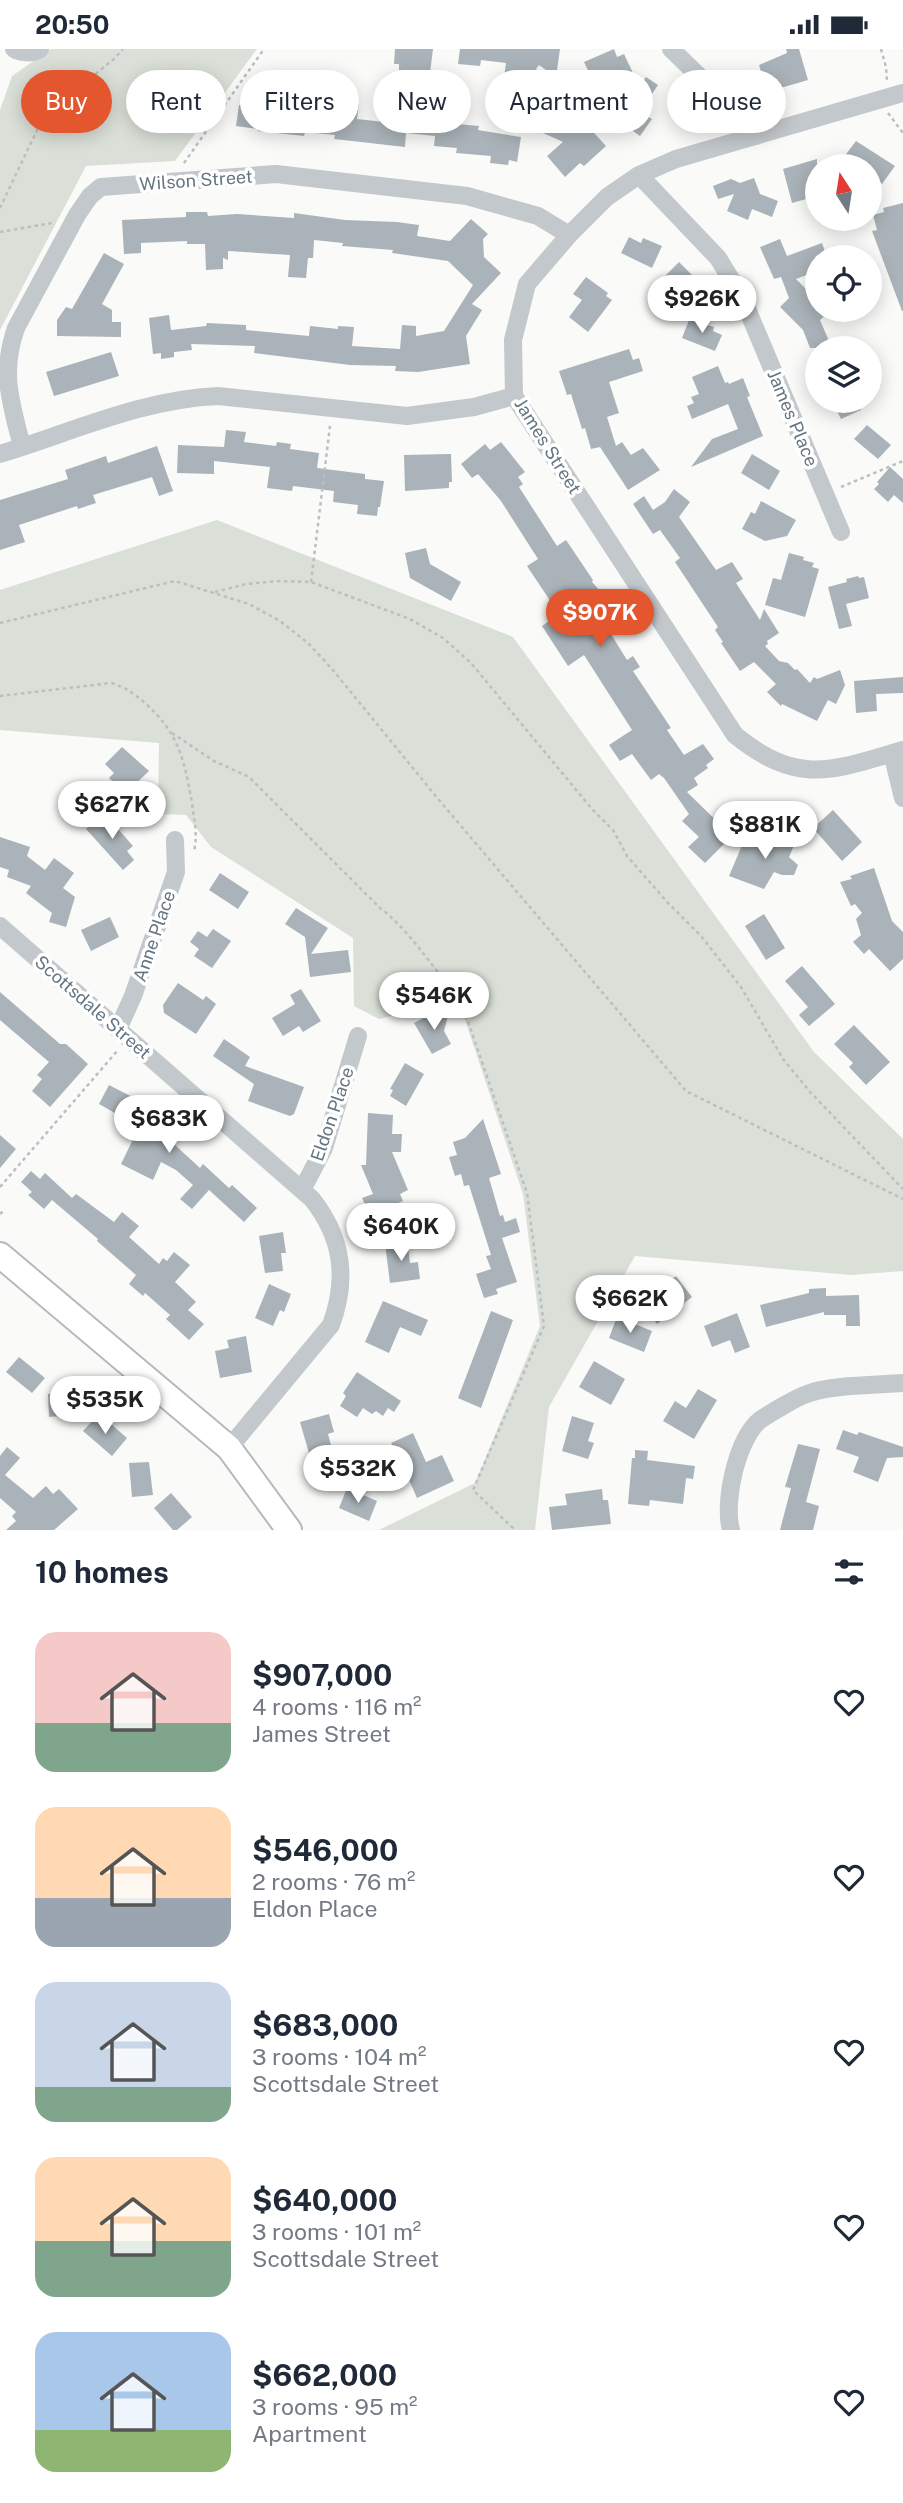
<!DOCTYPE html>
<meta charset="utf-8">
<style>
:root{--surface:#fff;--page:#f2f2f3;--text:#1f2937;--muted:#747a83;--accent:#e4572e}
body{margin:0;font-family:"Public Sans",sans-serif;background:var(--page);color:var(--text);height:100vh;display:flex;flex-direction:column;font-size:26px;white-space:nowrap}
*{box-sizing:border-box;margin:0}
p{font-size:23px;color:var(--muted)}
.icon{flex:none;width:38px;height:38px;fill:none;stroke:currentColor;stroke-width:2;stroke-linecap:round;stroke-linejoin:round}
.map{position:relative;height:1481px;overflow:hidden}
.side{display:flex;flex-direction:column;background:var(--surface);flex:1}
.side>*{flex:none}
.top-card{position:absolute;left:21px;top:21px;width:861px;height:63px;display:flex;gap:14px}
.needle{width:46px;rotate:348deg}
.fabs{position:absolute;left:805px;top:105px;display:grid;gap:14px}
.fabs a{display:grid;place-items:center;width:77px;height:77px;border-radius:50%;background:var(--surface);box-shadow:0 4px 18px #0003;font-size:35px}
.price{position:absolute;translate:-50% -60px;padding:0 16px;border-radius:24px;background:#fff;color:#222;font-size:23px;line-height:46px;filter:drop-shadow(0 2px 4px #0008)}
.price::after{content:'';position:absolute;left:50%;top:42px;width:21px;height:16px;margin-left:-10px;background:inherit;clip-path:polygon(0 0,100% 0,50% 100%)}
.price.on{background:var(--accent);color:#fff}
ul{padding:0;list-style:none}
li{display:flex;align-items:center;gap:21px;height:175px;padding:0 35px}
li span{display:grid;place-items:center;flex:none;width:196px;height:140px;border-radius:21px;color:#555}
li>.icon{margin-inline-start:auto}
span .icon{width:84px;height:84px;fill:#fffc;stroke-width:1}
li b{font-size:30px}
h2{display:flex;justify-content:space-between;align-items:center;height:84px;padding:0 35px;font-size:30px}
.tag{padding:0 24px;border-radius:32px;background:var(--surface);box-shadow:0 4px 18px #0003;font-size:24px;line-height:63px}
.tag.on{background:var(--accent);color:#fff}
.status{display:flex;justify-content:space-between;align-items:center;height:49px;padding:0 35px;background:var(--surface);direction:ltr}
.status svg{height:19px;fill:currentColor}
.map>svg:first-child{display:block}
.park{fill:#dadfd7}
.building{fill:#aab3b9}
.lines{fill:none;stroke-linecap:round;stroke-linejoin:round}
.secondary-casing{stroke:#b3babf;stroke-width:28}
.path{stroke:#bbbfc2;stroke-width:2.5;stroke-dasharray:3.5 3.5;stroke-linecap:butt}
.minor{stroke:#c3c8cc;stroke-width:18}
.secondary{stroke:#fff;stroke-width:24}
.labels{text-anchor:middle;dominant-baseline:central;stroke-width:7;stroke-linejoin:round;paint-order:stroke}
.street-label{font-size:18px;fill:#657683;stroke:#fff}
</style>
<div class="status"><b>20:50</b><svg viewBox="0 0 49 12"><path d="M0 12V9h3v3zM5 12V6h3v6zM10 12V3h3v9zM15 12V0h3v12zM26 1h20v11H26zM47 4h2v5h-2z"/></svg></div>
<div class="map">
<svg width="903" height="1481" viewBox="0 0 903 1481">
<rect width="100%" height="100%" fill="#fafaf8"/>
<path class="park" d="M51 0H257L175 112 86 117 0 281V61L12 27Z
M217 471 513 588 814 1003 903 1090V1222L851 1226 635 1207 549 1358 535 1481H379L475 1434 540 1277 523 1145 458 950 379 970 354 957 353 889 211 798 186 766 158 765 159 694 0 681V541Z"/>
<path class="building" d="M395 0H433L430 24 399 21V15H394Z
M460 0H560L556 28 539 16 536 20 606 97 584 117 580 114 565 128 547 107 563 93 523 75 517 69 534 31 504 28 506 14 481 11 480 17 458 15Z
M614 0 617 8 624 5 633 24 597 40 584 13Z
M786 0H799L808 31 767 43 759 16 787 4Z
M646 28 658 36 645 55 652 60 647 67 652 70 640 87 616 70Z
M294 47 312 49 311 59 338 62 339 53 359 55 357 70 384 73 386 60 425 65 424 72 479 77 478 81 521 88 517 113 509 111 508 116 490 114 491 107 456 104 457 99 434 97 435 87 406 84 405 98 334 90 335 86 305 83 304 87 258 82 257 80 236 77 239 56 290 62V59L293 60Z
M856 92 895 117 882 135 870 125V117H837Z
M817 110V147L792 154 783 120Z
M754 129 760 145 778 152 772 168 752 160 748 171 727 162 734 145 718 150 713 137 731 130 740 134Z
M903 154V262H902L872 182 877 181 873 166 884 163 883 159Z
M186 163H207L208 167 237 165 294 169V164L345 171 397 173 419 176 417 187 450 192 471 170 488 185 483 190 484 208 501 224 472 255 482 261 466 287 470 315 418 323 395 322 396 317 350 316 254 304 255 297 191 295 192 301 174 303V308L161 310V304L153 305 149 269 169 266 171 281 206 277 207 274 246 276V281L309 287 310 277 338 280V277L354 278 352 297 400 300 402 276 416 277V287L444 282 473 236 448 212 392 204 393 201 342 197 343 194 314 191 313 209H308L306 229 288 228 290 206 228 202V211L223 209V220L206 221 205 195H187V192L141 194V204L124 205 122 171 186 168Z
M629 188 641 194 643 189 662 197 652 219 621 204Z
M780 190 787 207 822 194 827 208H817V222L796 230 817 251V261H831L820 271 832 299H810L803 281 780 258 789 249 781 228 774 230 760 198Z
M104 204 124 215 102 255 112 261V273H121V288L57 287V271L66 258 72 260Z
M679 213 695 229 668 256 652 240Z
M586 228 608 244 606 247 612 251 588 283 569 268 582 251 573 245Z
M689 271 714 278 713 282 722 286 715 302 682 289Z
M629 300 633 311 639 309 643 322 609 333 619 364 607 368 616 397 622 393 631 406 643 399 660 421 628 441 600 398 591 400 585 379 582 380 571 345 567 346 559 322Z
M111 303 119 327 54 347 46 323Z
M718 317 725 334 728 333 729 335 743 329 750 347 747 348 763 387 691 418 712 390 738 380 728 355 692 370 687 357 694 354 691 348 699 345 692 328Z
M832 352H857L861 361 841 370Z
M867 376 891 396 878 410 854 390Z
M226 381 246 383 244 393 276 397 277 393 291 395 290 400 319 404 317 419 365 425V430L384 432 380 458H378L377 467 357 465 358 456 333 453 334 442 293 437 292 442 267 439 270 418 214 412V425L177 424 178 396 224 398Z
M501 393 525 423 518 428 523 435 519 438 557 497 566 491 593 531 592 533 609 552 604 556 619 580 611 585 627 611 633 607 640 618 633 622 671 679 667 681 684 706 703 695 714 710 706 716 708 719 694 729 698 736 687 743 732 787 705 814 688 798 699 788 682 772 689 765 664 729 659 725 651 731 632 705 620 712 609 696 632 681 584 606 568 617 542 577 559 565 527 517 538 510 501 452 478 425 472 429 461 415 485 395 490 401Z
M157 397 173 442 159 447 152 428 93 446 96 454 78 460 77 457 19 476 25 493 0 501V451L68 430 65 421 77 417 106 407 108 414Z
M451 405 452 433H449V439L405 442 404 406Z
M752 405 780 422 769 441 741 424Z
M890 418 903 430V454L894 446 888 453 874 440 879 435 877 433Z
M674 440 690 453 679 468 716 521 732 513 743 530 736 534 760 571 764 560 779 584 767 592 768 595 765 597 779 612 788 614 795 621 797 620 810 634 814 628 817 630 840 621 845 636 836 655 828 651 817 672 782 655 781 657 767 643 776 635 754 613 740 622 721 594 723 593 715 581 718 578 675 513 680 509 660 481 653 485 633 455 644 447 653 461 665 453Z
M761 452 796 471 787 487 765 492 742 480 751 463 755 465Z
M426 499 430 515 461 533 451 552 410 529 405 504Z
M789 504 804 508 803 511 814 514 812 518 819 520 805 568 765 556 773 529 781 531Z
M858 527 859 529 864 528 869 549 846 555 852 577 839 580 828 538 847 533 846 530Z
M903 628V644L876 645 877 662 856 664 854 632Z
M122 698 149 722 125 745 109 729 114 724 105 715Z
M833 761 862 793 842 812 813 779Z
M104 764 133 797 127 802 134 811 123 821 86 780Z
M784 783 797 789 789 808 798 816 794 826H782L774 823 764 840 729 827 743 794 755 793 772 800 778 788H782Z
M0 788 30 798 27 807 45 821 54 809 74 824 63 839 75 848 66 878 49 873 52 864 26 844 31 837 7 828 9 821 0 818Z
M874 819 892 872 903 883V910L890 922 869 900 864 905 853 893 861 886 856 870 862 864 855 855 851 857 840 833 852 830 850 827Z
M220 824 249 843 238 860 209 841Z
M296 859 328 879 311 905 348 901 351 923 310 928 305 888 285 875Z
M764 865 785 899 766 911 745 877Z
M110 868 119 888 91 902 81 881Z
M213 880 231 892 212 919 194 907 199 900 190 893 198 882 207 888Z
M802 917 835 955 809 977 799 966 808 958 785 932Z
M178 934 203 951 206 947 216 955 196 985 164 964 163 956Z
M301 940 321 972 303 983 299 977 283 987 272 969 295 955 290 946Z
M0 943 60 995H66L88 1015 50 1058 32 1042 42 1030 37 1026 49 1013 0 971Z
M433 964 436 969 448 967 444 982 451 995 432 1005 414 974Z
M854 976 890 1013 866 1036 849 1018 853 1014 834 995Z
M224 990 250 1008 245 1017 304 1038 294 1065 290 1067 248 1052 254 1035 213 1007Z
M405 1014 424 1025 406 1057 390 1047 393 1041 390 1040Z
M109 1036 144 1054 140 1062 182 1082 175 1096 200 1119 203 1115 229 1139 232 1136 257 1159 244 1173 209 1141 192 1160 180 1150 193 1136 176 1121 161 1113 153 1131 121 1115 139 1078 99 1055Z
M368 1064 393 1066 392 1085H402L401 1103H392L408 1141 400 1145 403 1152 370 1166 362 1149 373 1145 361 1116H366Z
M483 1070 501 1125 489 1129 500 1167 503 1166 505 1173 516 1169 520 1183 502 1189 517 1233 496 1240 498 1245 484 1249 476 1225 491 1220 486 1207 491 1206 469 1136 464 1137 461 1125 455 1127 449 1108 457 1106 453 1093 465 1089Z
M0 1086 16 1100 0 1119Z
M31 1122 40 1130 45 1124 72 1149 76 1145 114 1173 122 1163 139 1177 129 1188 159 1215 163 1209 167 1212 174 1203 190 1216 175 1233 196 1253 188 1261 204 1275 189 1291 166 1270 170 1266 145 1244 143 1247 129 1235 136 1226 97 1192 98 1190 52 1151 44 1160 28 1146 32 1143 21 1133Z
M283 1183 286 1204H281L283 1222 265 1224 259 1187Z
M407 1191 410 1214 418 1213 420 1230 390 1234 385 1194Z
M676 1227 692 1248 657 1275 642 1254Z
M269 1235 291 1245 284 1263 280 1261 273 1277 255 1269Z
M826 1239V1247L859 1246 860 1277H846V1266H824V1263L766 1278 760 1256 809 1244V1240Z
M383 1252 428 1271 421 1287 400 1278 389 1304 365 1293Z
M491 1262 513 1271 481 1359 458 1349Z
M737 1264 750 1298 735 1304 730 1291 712 1298 704 1277Z
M617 1268 652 1282 644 1303 609 1289Z
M246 1287 252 1323 220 1329 215 1302 229 1299 227 1291Z
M19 1308 45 1329 32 1344 6 1323Z
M594 1312 625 1330 611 1356 579 1338Z
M357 1323 401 1352 394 1363 388 1359 383 1367 376 1362 372 1365 363 1359 357 1368 340 1357 346 1347 343 1344Z
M698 1340 717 1351 694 1390 663 1372 675 1352 686 1359Z
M81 1343 83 1365 49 1368 48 1345Z
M329 1365 334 1383 328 1385 339 1426 317 1432 300 1373Z
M97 1367 109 1377 111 1375 127 1389 112 1407 83 1382Z
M572 1367 594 1374 588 1392 594 1394 588 1410 562 1402Z
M843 1381 857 1386 859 1383 903 1398V1408L887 1409 878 1433 853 1423 859 1408 836 1400Z
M413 1384 426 1413 442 1406 454 1432 417 1449 409 1431 405 1433 392 1403 395 1401 391 1394Z
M798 1395 820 1400 806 1453 819 1457 813 1481H780L791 1439 785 1438Z
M7 1398 20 1409 5 1426 33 1449 46 1437 53 1445 59 1440 78 1460 54 1481H6L16 1472 12 1467 16 1463 0 1449V1407Z
M635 1401 648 1402 647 1411 695 1417 693 1430 686 1429 683 1455 650 1451 649 1457 628 1455 632 1409H635Z
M149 1413 153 1446 132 1448 129 1414Z
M347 1439 377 1452 369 1472 339 1459Z
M602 1440 603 1451H608L611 1475 552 1481 549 1458 567 1456 565 1445Z
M171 1444 192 1468 177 1481H173L154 1459Z"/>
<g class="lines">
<defs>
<path id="secondary" d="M0 1206 229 1399 289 1481"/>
</defs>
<use href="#secondary" class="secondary-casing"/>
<path class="path" d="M881 0 886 18 887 32
M888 64 903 84
M184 114 264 0
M0 159 39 77 54 59 115 9 123 0
M0 183 52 174
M841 438 903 412
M311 533 330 377
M215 543 246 535 279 532 311 533 410 570 443 589 471 614 592 760 613 781 627 807 668 854 701 887 741 938 783 1010 811 1044 903 1140
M0 574 175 532 249 555 280 572 308 594 332 620 439 751 686 1042 903 1150
M0 647 111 634C125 638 133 644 144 653 179 684 184 710 192 754 194 771 198 785 194 802
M172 684 214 712 249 728 380 859C412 883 432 920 460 949L527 1144 544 1277 473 1441 515 1481
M0 1138 118 1001
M0 1165 5 1160"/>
<path class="minor" d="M14 0C21 4 32 5 40 0
M671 0 732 59 756 87
M903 44 676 110 639 126 607 148 569 186 527 235 513 291 514 347 735 686C798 737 832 722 903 701
M639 126 718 209 742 248 841 483
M22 398C11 353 0 325 16 279L77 166 90 147 101 138 276 125 467 147 538 167 569 186
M0 405C72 383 143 350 218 347L407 367 474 358 514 347
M892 704 903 749
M0 877 312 1150C343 1189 348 1230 331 1276L229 1399
M118 980 133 947 176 823 175 791
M302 1141 324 1099 358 987
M731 1481C723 1453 737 1390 760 1371 769 1365 797 1348 807 1345 828 1336 878 1336 903 1334"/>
<use href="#secondary" class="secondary"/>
</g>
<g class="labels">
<g class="street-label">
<text transform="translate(196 131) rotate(-4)">Wilson Street</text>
<text transform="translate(793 369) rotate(67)">James Place</text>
<text transform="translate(548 397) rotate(58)">James Street</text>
<text transform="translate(154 887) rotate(-71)">Anne Place</text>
<text transform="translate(93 958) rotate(41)">Scottsdale Street</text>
<text transform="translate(332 1065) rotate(-71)">Eldon Place</text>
</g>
</g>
</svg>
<div class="fabs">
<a><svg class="needle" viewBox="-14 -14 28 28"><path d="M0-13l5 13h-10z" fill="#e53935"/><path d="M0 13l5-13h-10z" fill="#747a83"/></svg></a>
<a><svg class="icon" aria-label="locate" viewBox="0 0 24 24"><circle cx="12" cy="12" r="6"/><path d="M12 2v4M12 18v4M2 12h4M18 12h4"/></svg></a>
<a><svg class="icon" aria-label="layers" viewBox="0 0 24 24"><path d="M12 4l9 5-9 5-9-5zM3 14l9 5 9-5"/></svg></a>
</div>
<b class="price" style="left:702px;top:286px">$926K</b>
<b class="price on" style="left:600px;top:600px">$907K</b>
<b class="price" style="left:112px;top:792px">$627K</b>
<b class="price" style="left:765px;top:812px">$881K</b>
<b class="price" style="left:434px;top:983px">$546K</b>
<b class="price" style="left:169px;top:1106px">$683K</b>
<b class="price" style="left:401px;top:1214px">$640K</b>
<b class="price" style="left:630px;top:1286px">$662K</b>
<b class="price" style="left:105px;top:1387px">$535K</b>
<b class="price" style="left:358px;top:1456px">$532K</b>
<div class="top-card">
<a class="tag on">Buy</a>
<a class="tag">Rent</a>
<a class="tag">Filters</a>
<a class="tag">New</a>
<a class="tag">Apartment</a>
<a class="tag">House</a>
</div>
</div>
<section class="side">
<h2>10 homes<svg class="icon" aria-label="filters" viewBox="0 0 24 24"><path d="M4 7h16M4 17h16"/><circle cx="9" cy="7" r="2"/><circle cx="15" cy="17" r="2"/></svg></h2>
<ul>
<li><span style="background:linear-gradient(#f6c9c9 65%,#7fa58c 0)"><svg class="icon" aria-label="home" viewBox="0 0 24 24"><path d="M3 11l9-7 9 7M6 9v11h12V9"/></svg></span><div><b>$907,000</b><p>4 rooms · 116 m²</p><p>James Street</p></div><svg class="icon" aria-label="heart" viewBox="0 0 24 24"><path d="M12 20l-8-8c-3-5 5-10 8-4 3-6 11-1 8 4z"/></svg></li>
<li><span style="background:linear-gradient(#ffd9b3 65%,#9aa5b1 0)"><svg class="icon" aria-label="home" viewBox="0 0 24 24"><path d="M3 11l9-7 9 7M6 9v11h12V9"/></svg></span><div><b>$546,000</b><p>2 rooms · 76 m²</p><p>Eldon Place</p></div><svg class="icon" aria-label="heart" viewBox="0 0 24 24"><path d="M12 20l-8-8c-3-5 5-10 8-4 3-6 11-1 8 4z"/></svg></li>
<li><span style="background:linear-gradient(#c9d6e8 75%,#7fa58c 0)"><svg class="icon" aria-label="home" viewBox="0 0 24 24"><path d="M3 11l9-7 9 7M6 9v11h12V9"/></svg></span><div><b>$683,000</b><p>3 rooms · 104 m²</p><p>Scottsdale Street</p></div><svg class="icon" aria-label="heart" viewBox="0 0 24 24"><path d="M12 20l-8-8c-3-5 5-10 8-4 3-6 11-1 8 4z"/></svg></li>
<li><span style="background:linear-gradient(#ffd9b3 60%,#7fa58c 0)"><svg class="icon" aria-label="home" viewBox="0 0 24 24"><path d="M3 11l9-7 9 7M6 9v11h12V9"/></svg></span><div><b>$640,000</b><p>3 rooms · 101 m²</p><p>Scottsdale Street</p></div><svg class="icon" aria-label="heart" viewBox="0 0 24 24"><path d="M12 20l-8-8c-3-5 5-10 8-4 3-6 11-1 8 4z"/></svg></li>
<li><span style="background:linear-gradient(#a9c7e8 70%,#8fb573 0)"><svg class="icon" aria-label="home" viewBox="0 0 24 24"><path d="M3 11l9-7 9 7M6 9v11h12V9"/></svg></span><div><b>$662,000</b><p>3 rooms · 95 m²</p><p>Apartment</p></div><svg class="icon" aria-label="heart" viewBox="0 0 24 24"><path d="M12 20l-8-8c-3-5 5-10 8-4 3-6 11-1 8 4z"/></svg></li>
</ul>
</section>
